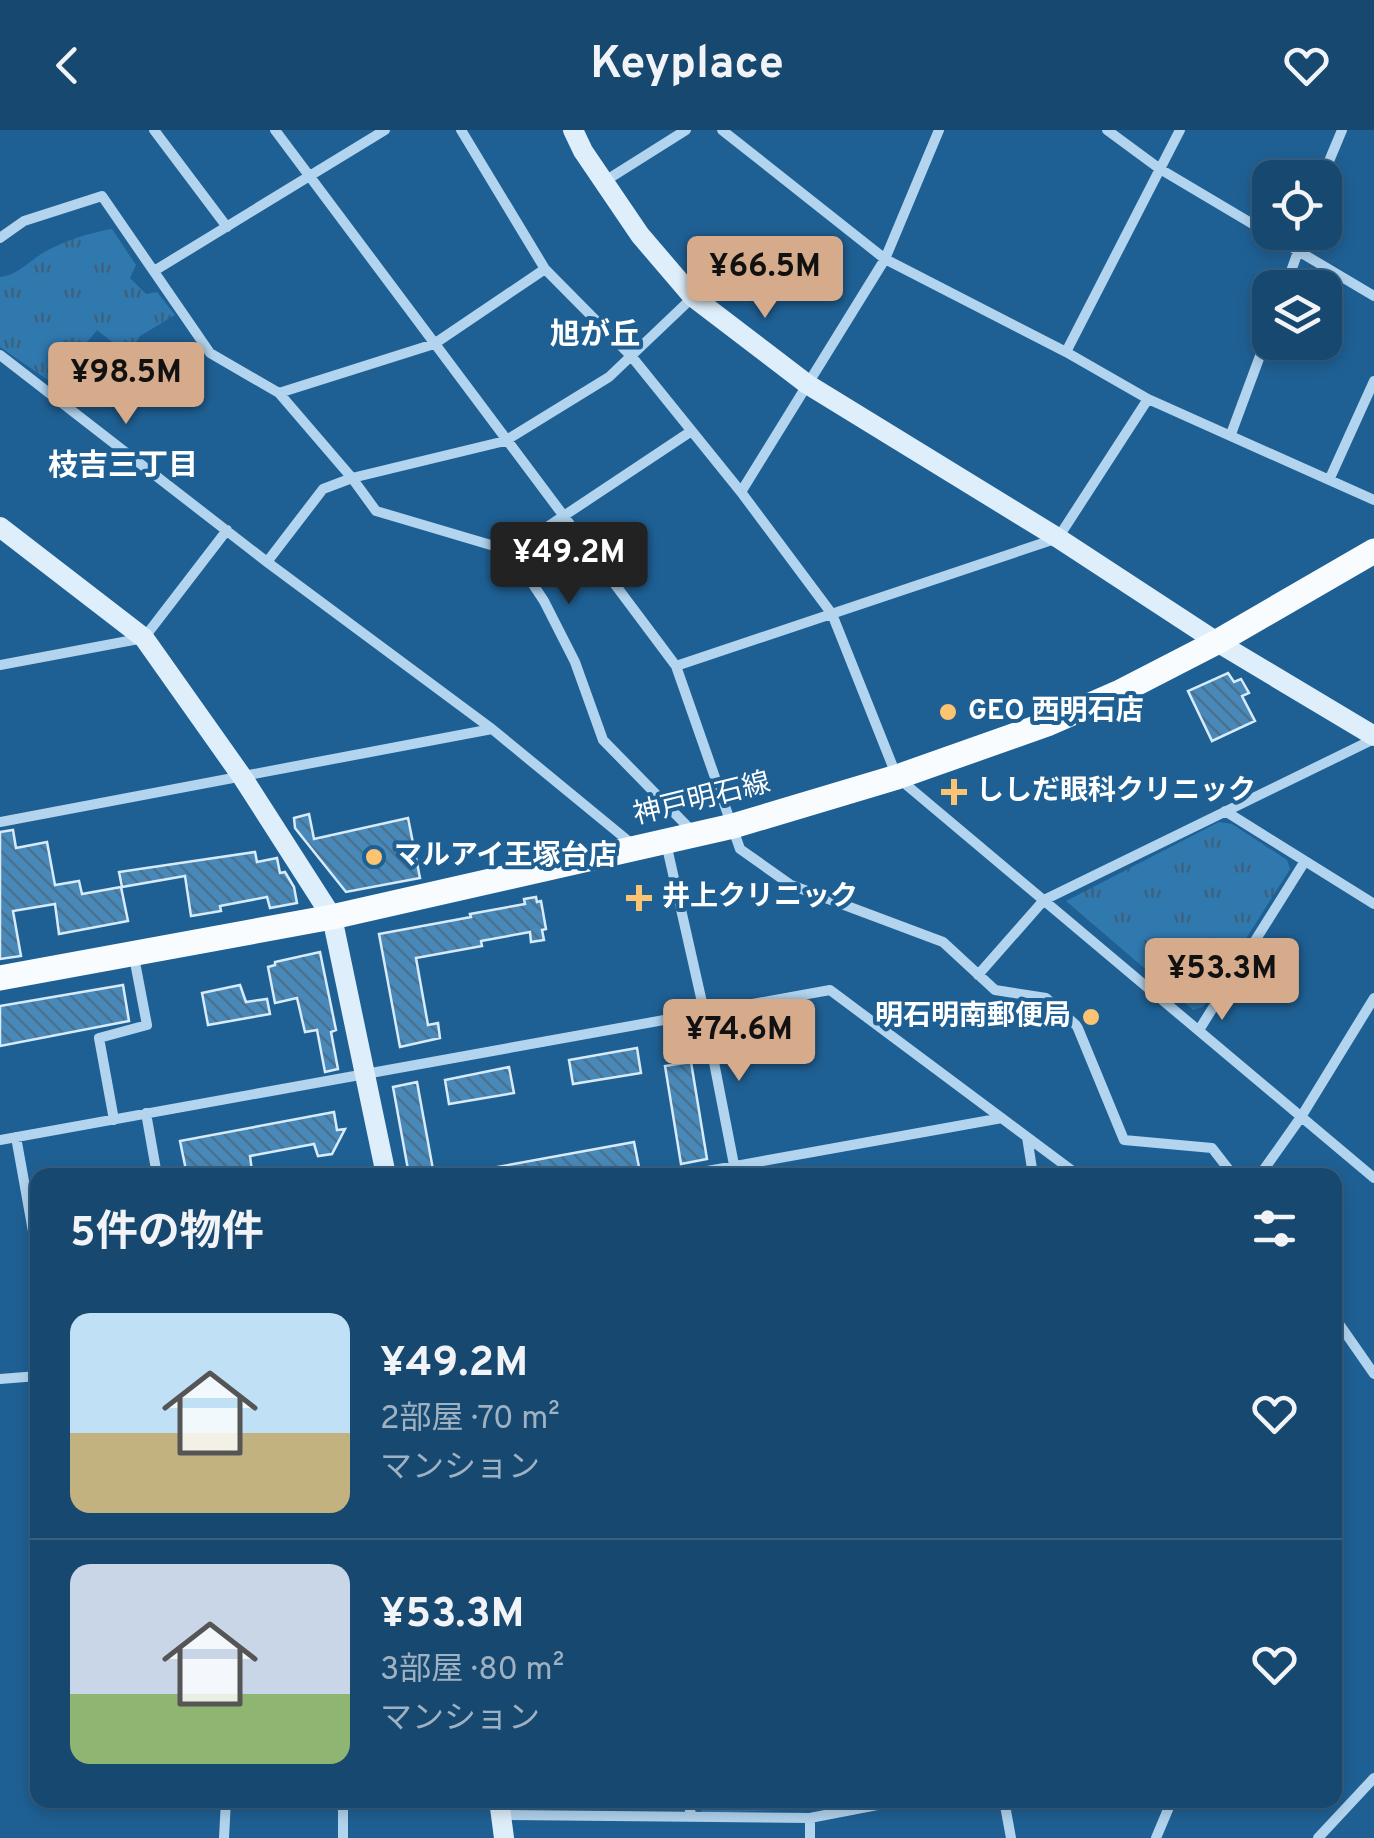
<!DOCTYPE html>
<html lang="ja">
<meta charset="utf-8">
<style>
:root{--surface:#17486f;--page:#204f74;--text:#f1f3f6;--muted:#9eb2c3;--line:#366082;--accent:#d6ab8b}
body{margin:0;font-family:Overpass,"Noto Sans JP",sans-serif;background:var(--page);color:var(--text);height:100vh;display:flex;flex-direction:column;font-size:38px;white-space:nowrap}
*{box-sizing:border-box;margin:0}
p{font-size:32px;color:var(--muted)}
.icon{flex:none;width:55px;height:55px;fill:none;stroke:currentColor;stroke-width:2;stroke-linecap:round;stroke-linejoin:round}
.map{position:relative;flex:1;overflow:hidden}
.panel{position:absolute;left:30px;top:1038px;width:1312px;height:640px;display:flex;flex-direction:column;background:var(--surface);border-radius:20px;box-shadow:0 5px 15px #0003,0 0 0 2px var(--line)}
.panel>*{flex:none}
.controls{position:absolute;left:1252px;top:30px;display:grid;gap:20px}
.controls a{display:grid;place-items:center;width:90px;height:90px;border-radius:20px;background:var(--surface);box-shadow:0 5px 15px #0003,0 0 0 2px var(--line);font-size:50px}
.price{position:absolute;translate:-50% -85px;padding:0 22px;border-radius:10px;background:var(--accent);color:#111;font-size:32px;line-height:65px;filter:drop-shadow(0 2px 5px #0008)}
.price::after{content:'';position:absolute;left:50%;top:60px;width:30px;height:22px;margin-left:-15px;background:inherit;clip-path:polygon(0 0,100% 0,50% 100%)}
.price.active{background:#222;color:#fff}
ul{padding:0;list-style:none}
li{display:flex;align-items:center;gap:30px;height:250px;padding:0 40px}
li+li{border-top:2px solid var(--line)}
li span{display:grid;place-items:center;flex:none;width:280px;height:200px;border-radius:20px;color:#555}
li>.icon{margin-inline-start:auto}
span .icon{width:120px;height:120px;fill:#fffc;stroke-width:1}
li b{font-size:42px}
h2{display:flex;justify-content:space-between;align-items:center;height:120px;padding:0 40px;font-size:42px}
header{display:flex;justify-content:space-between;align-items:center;height:130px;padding:0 40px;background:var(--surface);font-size:45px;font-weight:700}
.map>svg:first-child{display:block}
.park{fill:url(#park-tufts)}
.building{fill:url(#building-back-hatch);stroke:#d8ebfa;stroke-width:2.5}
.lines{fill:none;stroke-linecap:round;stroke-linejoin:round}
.street{stroke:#b2d4ee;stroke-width:10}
.secondary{stroke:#deeefa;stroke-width:20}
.primary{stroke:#f9fcff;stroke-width:25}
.poi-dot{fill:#fcc372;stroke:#1f6094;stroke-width:4}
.labels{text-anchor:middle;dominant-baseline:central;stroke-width:8;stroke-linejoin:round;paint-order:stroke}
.poi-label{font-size:28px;font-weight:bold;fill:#fff;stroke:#1f6094;text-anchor:start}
.street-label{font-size:28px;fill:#fff;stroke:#1f6094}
.neighbourhood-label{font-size:30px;font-weight:bold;fill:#fff;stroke:#1f6094}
</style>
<header><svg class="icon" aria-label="back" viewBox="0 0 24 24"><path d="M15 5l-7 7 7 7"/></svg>Keyplace<svg class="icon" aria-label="heart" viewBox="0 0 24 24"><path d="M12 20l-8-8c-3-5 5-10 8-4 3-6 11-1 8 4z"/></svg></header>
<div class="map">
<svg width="1374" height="1708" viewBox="0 0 1374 1708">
<defs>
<pattern id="park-tufts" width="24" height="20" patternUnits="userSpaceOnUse" patternTransform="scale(2.5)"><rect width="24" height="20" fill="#3079af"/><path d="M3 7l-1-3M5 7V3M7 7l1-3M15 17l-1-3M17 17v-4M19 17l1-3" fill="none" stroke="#3e627e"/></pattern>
<pattern id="building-back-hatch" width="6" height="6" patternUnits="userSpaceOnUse" patternTransform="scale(2.5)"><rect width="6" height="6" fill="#4889ba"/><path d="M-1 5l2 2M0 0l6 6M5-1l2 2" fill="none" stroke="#4a718e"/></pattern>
</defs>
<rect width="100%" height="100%" fill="#1f6094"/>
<path class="park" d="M112 99 136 135 130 148 146 164 157 162 175 185 140 206 132 218H120L97 200 61 244 48 250 0 217V147C18 146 33 127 50 119 70 109 89 103 112 99Z
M1219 692 1232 694 1287 730 1290 739 1203 877 1193 880 1066 771Z
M694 1670H868L814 1679 703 1683Z"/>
<path class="building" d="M1228 543 1234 552 1241 549 1249 563 1242 566 1255 591 1212 611 1188 561Z
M309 684 314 709 408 688 420 748 346 762 295 698 294 688Z
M13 700 16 718 47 712 55 755 79 751 82 764 121 757 128 791 59 804 55 774 13 781 21 826 0 829V702Z
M255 722 257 732 277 728 280 743 285 742 294 757 297 773 270 778 267 767 220 776 221 781 191 786 185 746 122 757 119 742Z
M536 767 537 772 541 771 546 799 542 800 544 810 531 812 530 802 481 811 482 816 416 828 428 895 438 893 440 908 400 917 379 804 471 787 470 784 525 774 524 769Z
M320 822 336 900 331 902 338 939 325 942 317 900 305 902 297 868 275 873 268 837 275 835V832Z
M123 855 129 891 0 916V876Z
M240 855 246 872 267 869 270 884 208 895 202 863Z
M637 918 641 943 573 954 569 930Z
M691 932 707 1029 681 1034 665 936Z
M509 937 514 963 449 974 445 950Z
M417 952 434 1045H409L393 957Z
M334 982 337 1000 345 999 332 1024 318 1026 314 1014 250 1026 252 1041 235 1045H187L180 1011Z
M634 1012 639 1037 595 1045H493L492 1038Z"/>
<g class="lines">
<path class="street" d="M154 0 227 97
M275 0 676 536 740 719 791 755 943 812 995 860 1046 868 1077 896 1124 1010 1212 1018 1233 1045
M461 0 545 139 632 227 741 362 832 484 897 647 1374 1048
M722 0 885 129 1066 222 1148 269 1374 370
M1107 0 1160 39 1374 166
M1322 48 1342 0
M605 51 686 0
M0 108 24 91 102 66 210 223 279 263 352 348 376 381 511 421 544 471 575 532 603 610 692 701
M154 141 385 0
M1285 158 1305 102
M1066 222 1180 0
M0 225 267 432 492 599 632 714
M279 263 434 214 545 139
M1231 304 1270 199
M1330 348 1374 251
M741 362 885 129 939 0
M511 421 690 302
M267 432 323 359 352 348 505 311 609 247 693 167
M0 535 144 508 227 400
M676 536 1058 408 1148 269
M1225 681 1374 774
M0 692 492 599
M666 713 704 881 736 1045
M978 845 1044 770 1374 609
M1199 900 1305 731
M146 983 157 1045
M114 990 99 908 147 895 134 827
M16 1007 38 1129
M1027 1007 1033 1045
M0 1010 830 860 1078 1045
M685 1045 1002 988
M1260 1045 1301 987 1374 868
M1335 1188 1374 1244
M0 1249 38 1246
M688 1670 691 1685
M1004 1670 1011 1708
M501 1685 810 1688 903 1670
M810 1688V1708
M224 1708 226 1670
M343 1708V1670
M1156 1708 1172 1670
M1318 1708 1374 1648"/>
<path class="secondary" d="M573 0 583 21 640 105 693 167 807 254 1058 408 1217 512 1374 606
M0 397 144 508 243 648 332 787 386 1045
M499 1670 504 1708"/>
<path class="primary" d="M0 848 332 787 733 696 897 647 1047 594 1118 563 1217 512 1374 421"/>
</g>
<g class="poi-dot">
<circle cx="948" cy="582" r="10"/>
<path d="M949 647h10v10h10v10h-10v10h-10v-10h-10v-10h10z"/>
<circle cx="374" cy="727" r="10"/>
<path d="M634 753h10v10h10v10h-10v10h-10v-10h-10v-10h10z"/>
<circle cx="1091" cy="887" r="10"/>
</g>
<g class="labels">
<g class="poi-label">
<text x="968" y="582">GEO 西明石店</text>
<text x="976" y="662">ししだ眼科クリニック</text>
<text x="394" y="727">マルアイ王塚台店</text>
<text x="662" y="768">井上クリニック</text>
<text x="1071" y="887" text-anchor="end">明石明南郵便局</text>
</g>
<g class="street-label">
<text transform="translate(702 670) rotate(-14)">神戸明石線</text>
</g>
<g class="neighbourhood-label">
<text x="595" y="206">旭が丘</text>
<text x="123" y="337">枝吉三丁目</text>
</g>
</g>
</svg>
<div class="controls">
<a><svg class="icon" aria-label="locate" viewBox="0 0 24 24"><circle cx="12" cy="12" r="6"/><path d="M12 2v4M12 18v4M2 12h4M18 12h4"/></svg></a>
<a><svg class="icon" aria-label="layers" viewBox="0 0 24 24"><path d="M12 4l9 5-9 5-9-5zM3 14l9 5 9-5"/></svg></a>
</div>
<b class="price" style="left:765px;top:191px">¥66.5M</b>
<b class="price" style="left:126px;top:297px">¥98.5M</b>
<b class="price active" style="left:569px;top:477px">¥49.2M</b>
<b class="price" style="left:1222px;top:893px">¥53.3M</b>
<b class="price" style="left:739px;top:954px">¥74.6M</b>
<section class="panel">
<h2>5件の物件<svg class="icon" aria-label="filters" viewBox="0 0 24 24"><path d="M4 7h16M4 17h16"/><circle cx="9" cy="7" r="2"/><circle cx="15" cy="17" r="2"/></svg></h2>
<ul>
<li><span style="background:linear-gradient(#bfe0f5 60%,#c2b280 0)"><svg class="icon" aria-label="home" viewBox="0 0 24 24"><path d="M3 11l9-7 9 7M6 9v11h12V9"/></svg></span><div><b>¥49.2M</b><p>2部屋 · 70 m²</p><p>マンション</p></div><svg class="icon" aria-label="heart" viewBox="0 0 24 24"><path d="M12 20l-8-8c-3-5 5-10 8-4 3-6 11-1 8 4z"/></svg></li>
<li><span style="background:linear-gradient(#c9d6e8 65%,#8fb573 0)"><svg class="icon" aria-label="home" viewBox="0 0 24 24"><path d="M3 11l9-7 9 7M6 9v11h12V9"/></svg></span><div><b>¥53.3M</b><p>3部屋 · 80 m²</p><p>マンション</p></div><svg class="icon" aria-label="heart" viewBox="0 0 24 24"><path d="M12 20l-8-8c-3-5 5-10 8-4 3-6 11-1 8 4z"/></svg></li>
</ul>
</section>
</div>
